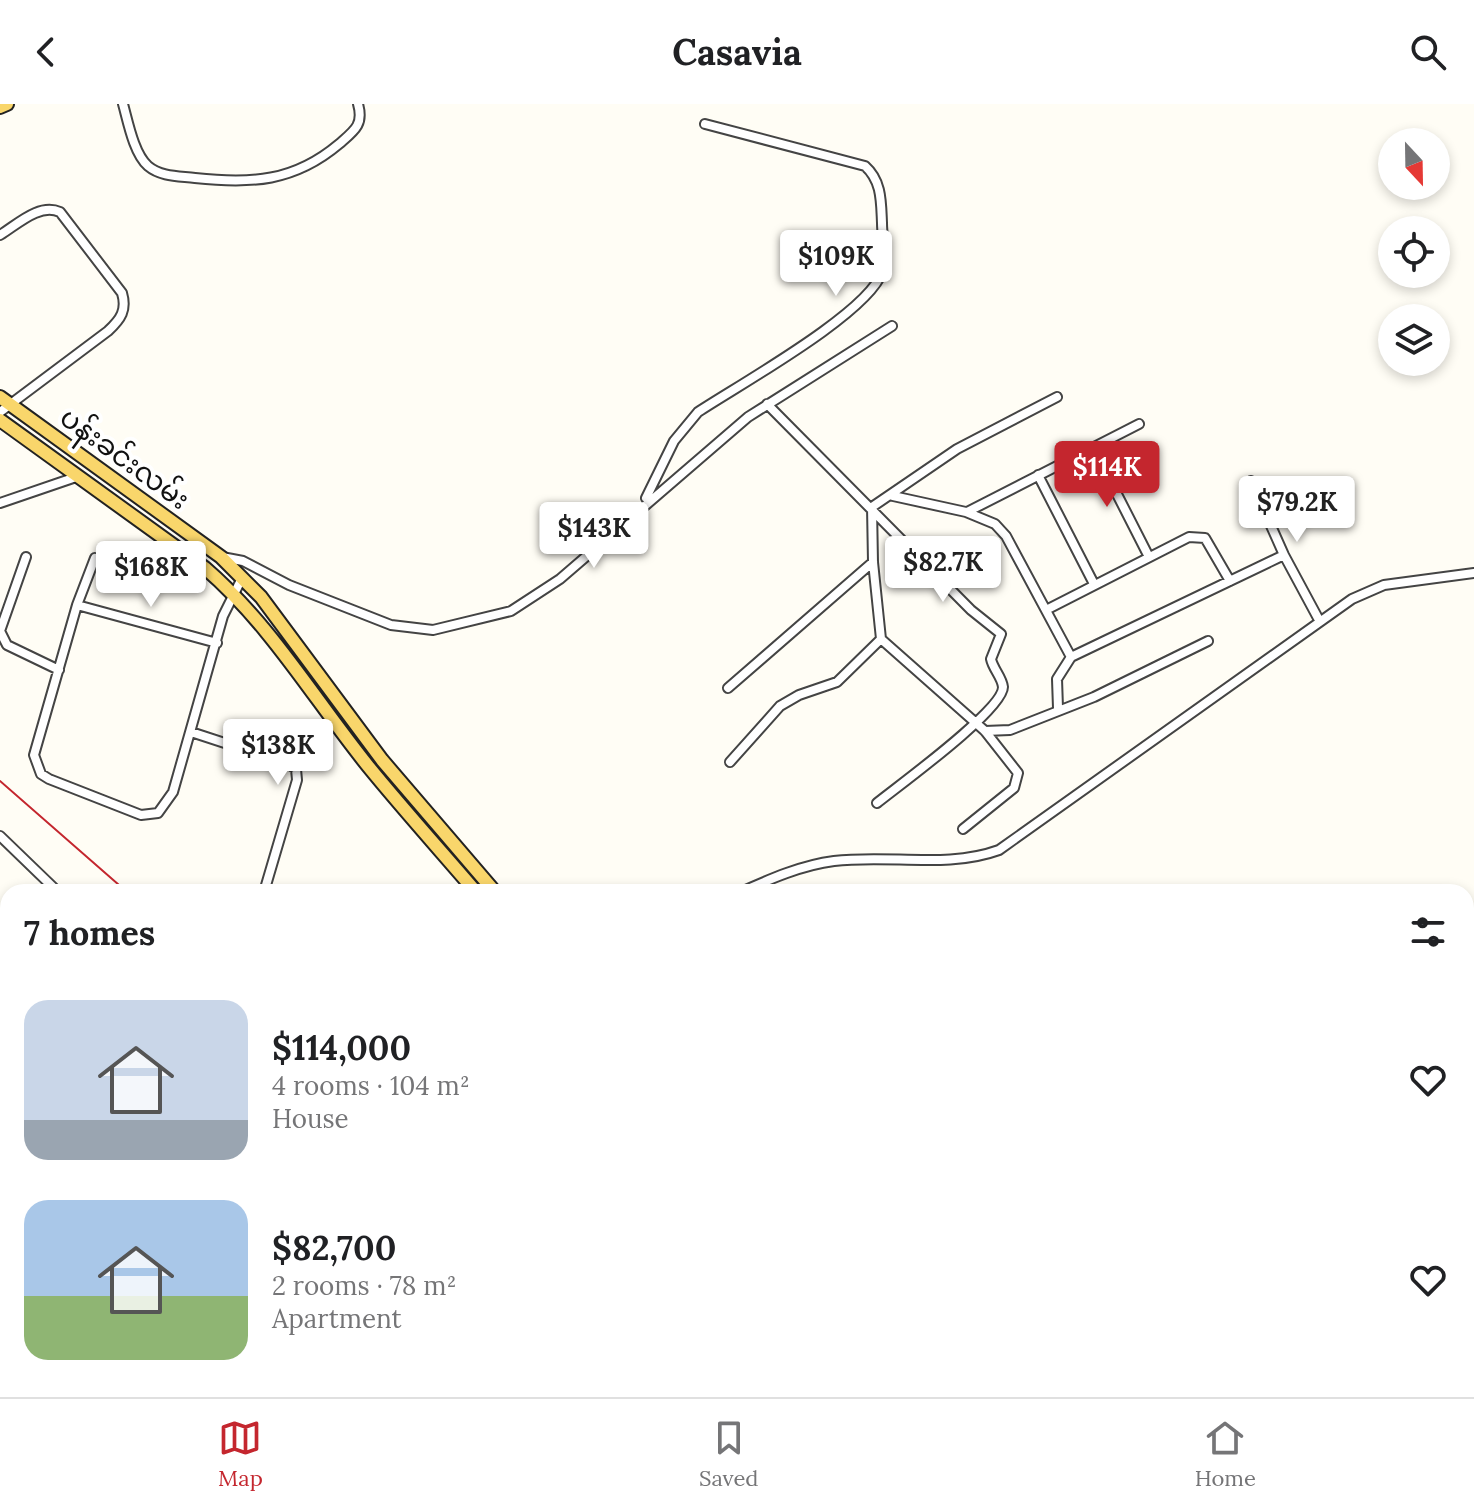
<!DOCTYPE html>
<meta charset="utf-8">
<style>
:root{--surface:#fff;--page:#f2f2f2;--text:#202124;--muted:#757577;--line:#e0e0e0;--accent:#c4262e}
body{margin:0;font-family:Lora,"Noto Sans Myanmar",serif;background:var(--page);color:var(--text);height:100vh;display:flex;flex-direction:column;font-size:30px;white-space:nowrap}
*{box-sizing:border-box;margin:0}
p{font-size:26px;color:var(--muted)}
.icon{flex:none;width:44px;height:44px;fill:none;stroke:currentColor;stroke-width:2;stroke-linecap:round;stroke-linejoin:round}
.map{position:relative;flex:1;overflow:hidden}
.side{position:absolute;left:0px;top:780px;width:1474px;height:514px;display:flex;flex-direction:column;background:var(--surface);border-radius:24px 24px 0 0;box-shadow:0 4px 12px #0003}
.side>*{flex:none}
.needle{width:52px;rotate:158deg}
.controls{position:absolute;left:1378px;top:24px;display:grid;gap:16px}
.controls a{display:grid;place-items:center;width:72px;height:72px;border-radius:50%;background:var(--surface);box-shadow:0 4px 12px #0003;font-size:40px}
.price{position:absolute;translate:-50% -68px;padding:0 18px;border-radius:8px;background:#fff;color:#222;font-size:26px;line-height:52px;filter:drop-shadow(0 2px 4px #0008)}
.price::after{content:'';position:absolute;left:50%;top:48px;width:24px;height:18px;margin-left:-12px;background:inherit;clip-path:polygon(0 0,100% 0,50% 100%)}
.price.active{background:var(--accent);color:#fff}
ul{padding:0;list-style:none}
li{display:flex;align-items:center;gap:24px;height:200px;padding:0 24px}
li span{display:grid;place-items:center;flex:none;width:224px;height:160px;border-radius:24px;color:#555}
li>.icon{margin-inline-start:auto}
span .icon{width:96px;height:96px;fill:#fffc;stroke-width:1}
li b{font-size:34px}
h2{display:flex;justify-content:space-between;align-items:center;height:96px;padding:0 24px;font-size:34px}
header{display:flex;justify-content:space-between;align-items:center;height:104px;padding:0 24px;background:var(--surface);font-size:36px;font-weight:700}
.menu{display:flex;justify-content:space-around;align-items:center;height:112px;border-top:2px solid var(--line);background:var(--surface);font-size:22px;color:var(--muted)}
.menu a{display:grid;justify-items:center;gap:4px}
.menu .active{color:var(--accent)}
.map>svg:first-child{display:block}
.water{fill:url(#water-waves);stroke:#3f96cf;stroke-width:2}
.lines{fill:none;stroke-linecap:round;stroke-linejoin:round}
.minor-casing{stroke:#444;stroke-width:12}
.primary-casing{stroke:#222;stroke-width:16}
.minor{stroke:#fff;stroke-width:8}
.primary{stroke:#f9d66b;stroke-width:12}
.rail{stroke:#c4262e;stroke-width:2}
.labels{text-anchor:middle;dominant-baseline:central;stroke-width:8;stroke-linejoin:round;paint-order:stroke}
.street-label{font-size:28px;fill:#111;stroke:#fff}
</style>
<header><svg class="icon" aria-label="back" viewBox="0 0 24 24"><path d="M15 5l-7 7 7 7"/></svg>Casavia<svg class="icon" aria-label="search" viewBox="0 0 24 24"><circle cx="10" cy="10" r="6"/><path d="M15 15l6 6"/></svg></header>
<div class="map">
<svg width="1474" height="1293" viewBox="0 0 1474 1293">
<defs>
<pattern id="water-waves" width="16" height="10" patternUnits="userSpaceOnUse" patternTransform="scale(2)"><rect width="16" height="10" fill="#b9e0f7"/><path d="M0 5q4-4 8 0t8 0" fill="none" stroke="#9ebfd3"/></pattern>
</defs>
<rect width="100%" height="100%" fill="#fffdf5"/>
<path class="water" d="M230 1286H437L451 1293H217Z"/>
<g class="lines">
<defs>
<path id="minor" d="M123 0C128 18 134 50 148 62 161 73 179 72 195 74 251 80 294 78 339 40 354 27 364 21 358 0
M0 131C18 120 39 99 60 108L122 189C127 206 121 215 108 227L0 308
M767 300 971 506 1001 530 991 555C993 565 1002 573 1003 583 1003 606 898 682 877 699
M1093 343 1149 453
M1038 371 1094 480
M1251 377 1284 451 1319 516
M893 392 966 408 995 420 1006 432 1071 553 1057 575 1058 604
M646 394 674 337 698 308C737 282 869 209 882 168 887 154 882 134 882 119 881 98 882 77 865 62L705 20
M0 399 79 372
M967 408 1139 320
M222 453 243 457 289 481 391 521 433 526 511 507 560 475 748 313 892 222
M95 454 77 501 34 651 41 670 49 675 141 711 158 709 173 688 223 512 242 474
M77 501 217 539
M1046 506 1189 433 1205 434 1230 477
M0 527 26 453
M0 527 7 541 59 566
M1071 553 1284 451
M728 584 873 458
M985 627 1010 626 1094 593 1208 537
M191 628 289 660 296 665 297 676 264 788
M730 658 780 602 799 591 837 578 881 535
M963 725 1014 684 1018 669 985 627 881 535 873 458 872 403 957 345 1057 293
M0 732 58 788
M741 788C770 775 802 761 834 757 889 750 947 765 999 746L1352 495 1384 481 1474 469
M0 859 8 849
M1466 948 1474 945
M561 1286 562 1293
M999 1286 1002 1293
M1252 1286 1255 1293
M1056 1293 1075 1286"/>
<path id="primary" d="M0 3 7 0
M0 293 221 453 261 493 382 656 495 788
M0 316 205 464C271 521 314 595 368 662 403 705 440 746 476 788
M738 1286 741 1293
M755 1286 758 1293"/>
</defs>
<use href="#minor" class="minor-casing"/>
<use href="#primary" class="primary-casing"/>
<use href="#minor" class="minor"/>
<use href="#primary" class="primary"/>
<path class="rail" d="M0 677 127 788
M599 1286 601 1293"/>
</g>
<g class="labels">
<g class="street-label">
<text transform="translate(125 354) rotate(36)">ပန်းခင်းလမ်း</text>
</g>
</g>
</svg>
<div class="controls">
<a><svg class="needle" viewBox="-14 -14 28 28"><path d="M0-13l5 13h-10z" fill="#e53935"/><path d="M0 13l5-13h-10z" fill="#757577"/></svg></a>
<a><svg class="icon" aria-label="locate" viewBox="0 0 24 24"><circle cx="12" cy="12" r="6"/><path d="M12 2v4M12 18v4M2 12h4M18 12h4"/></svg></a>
<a><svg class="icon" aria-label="layers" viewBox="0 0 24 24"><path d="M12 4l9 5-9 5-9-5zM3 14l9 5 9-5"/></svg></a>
</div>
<b class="price" style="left:836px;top:194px">$109K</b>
<b class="price active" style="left:1107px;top:405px">$114K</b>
<b class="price" style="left:1297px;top:440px">$79.2K</b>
<b class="price" style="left:594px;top:466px">$143K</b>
<b class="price" style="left:943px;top:500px">$82.7K</b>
<b class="price" style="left:151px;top:505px">$168K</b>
<b class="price" style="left:278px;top:683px">$138K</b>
<section class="side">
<h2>7 homes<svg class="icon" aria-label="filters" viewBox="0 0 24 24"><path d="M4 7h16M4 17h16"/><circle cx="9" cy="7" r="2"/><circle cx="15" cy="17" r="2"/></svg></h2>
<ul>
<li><span style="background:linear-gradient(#c9d6e8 75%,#9aa5b1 0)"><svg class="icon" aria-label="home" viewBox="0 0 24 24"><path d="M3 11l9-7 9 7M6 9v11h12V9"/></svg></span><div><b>$114,000</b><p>4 rooms · 104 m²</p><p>House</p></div><svg class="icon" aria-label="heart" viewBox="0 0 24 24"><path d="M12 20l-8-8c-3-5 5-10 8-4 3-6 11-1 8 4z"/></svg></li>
<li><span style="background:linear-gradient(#a9c7e8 60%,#8fb573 0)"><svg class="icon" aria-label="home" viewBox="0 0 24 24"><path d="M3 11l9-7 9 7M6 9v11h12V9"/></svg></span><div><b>$82,700</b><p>2 rooms · 78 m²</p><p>Apartment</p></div><svg class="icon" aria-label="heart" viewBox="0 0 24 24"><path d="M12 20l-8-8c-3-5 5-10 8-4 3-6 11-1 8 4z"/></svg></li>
</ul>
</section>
</div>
<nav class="menu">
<a class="active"><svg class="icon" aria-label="map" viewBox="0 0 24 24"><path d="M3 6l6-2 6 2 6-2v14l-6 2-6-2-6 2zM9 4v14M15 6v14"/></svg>Map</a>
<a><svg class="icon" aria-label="saved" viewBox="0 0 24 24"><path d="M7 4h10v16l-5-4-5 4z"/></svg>Saved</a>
<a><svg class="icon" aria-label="home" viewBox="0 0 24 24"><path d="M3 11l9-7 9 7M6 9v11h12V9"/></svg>Home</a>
</nav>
